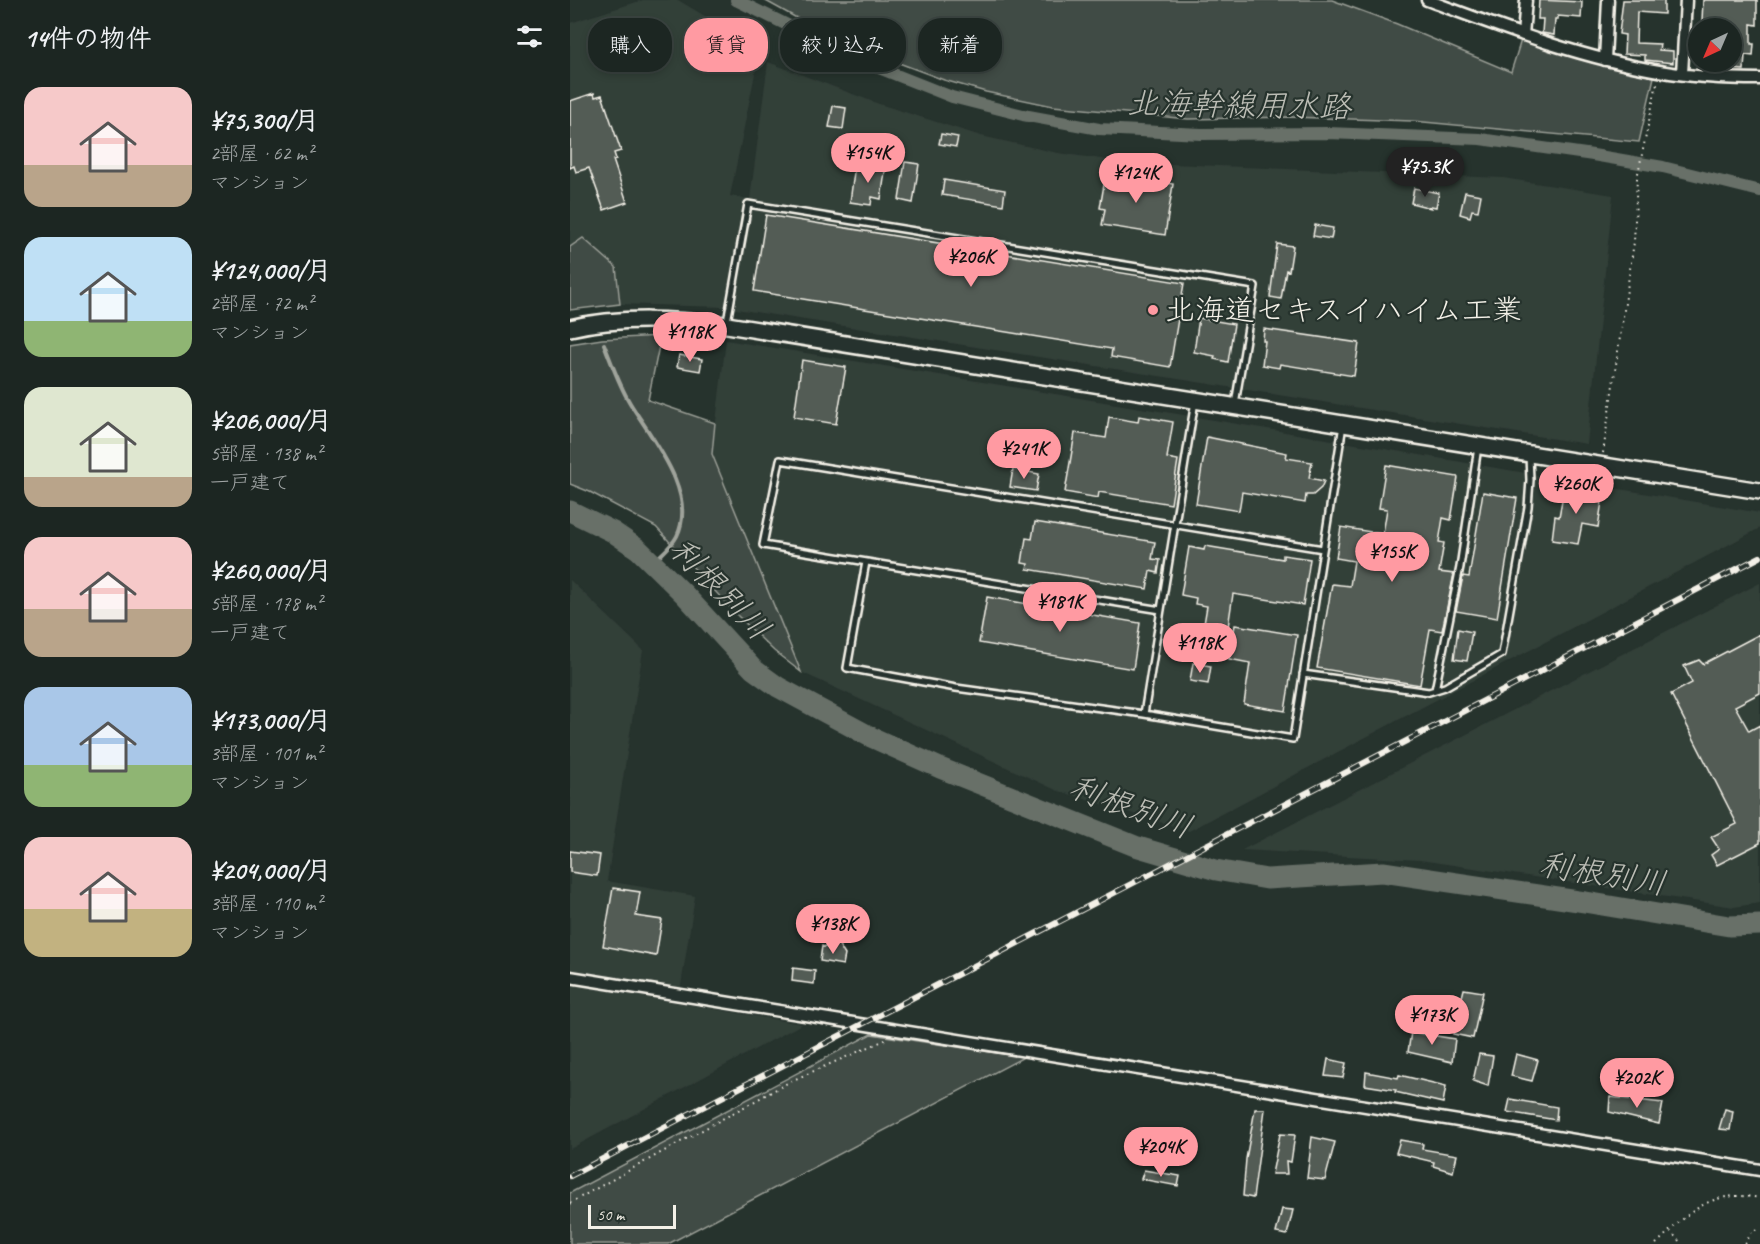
<!DOCTYPE html>
<html lang="ja">
<meta charset="utf-8">
<style>
:root{--surface:#1c2622;--page:#29322f;--text:#f1f3f6;--muted:#a0a5a5;--line:#3a4340;--accent:#ff9aa2}
body{margin:0;font-family:Caveat,"Klee One",sans-serif;background:var(--page);color:var(--text);height:100vh;display:flex;flex-direction:column;font-size:22px;white-space:nowrap}
*{box-sizing:border-box;margin:0}
p{font-size:20px;color:var(--muted)}
.icon{flex:none;width:33px;height:33px;fill:none;stroke:currentColor;stroke-width:2;stroke-linecap:round;stroke-linejoin:round}
.map{position:relative;flex:1;overflow:hidden}
.details{display:flex;flex-direction:column;background:var(--surface);width:570px}
.details>*{flex:none}
.banner{position:absolute;left:18px;top:18px;width:570px;height:54px;display:flex;gap:12px}
.needle{width:39px;rotate:224deg}
.fabs{position:absolute;left:1118px;top:18px;display:grid;gap:12px}
.fabs a{display:grid;place-items:center;width:54px;height:54px;border-radius:50%;background:var(--surface);box-shadow:0 3px 9px #0003,0 0 0 2px var(--line);font-size:30px}
.scale{position:absolute;left:18px;bottom:15px;width:88px;box-sizing:border-box;padding-left:6px;border:3px solid #f4f1e8;border-top:0;font-size:16px;line-height:21px;white-space:nowrap;color:#f4f1e8;-webkit-text-stroke:4px #26332d;paint-order:stroke}
.price{position:absolute;translate:-50% -51px;padding:0 14px;border-radius:21px;background:var(--accent);color:#111;font-size:20px;line-height:39px;filter:drop-shadow(0 2px 3px #0008)}
.price::after{content:'';position:absolute;left:50%;top:36px;width:18px;height:14px;margin-left:-9px;background:inherit;clip-path:polygon(0 0,100% 0,50% 100%)}
.price.active{background:#222;color:#fff}
ul{padding:0;list-style:none}
li{display:flex;align-items:center;gap:18px;height:150px;padding:0 24px}
li span{display:grid;place-items:center;flex:none;width:168px;height:120px;border-radius:18px;color:#555}
li>.icon{margin-inline-start:auto}
span .icon{width:72px;height:72px;fill:#fffc;stroke-width:1}
li b{font-size:26px}
h2{display:flex;justify-content:space-between;align-items:center;height:72px;padding:0 24px;font-size:26px}
.pill{padding:0 21px;border-radius:24px;background:var(--surface);box-shadow:0 3px 9px #0003,0 0 0 2px var(--line);font-size:21px;line-height:54px}
.pill.active{background:var(--accent);color:#111}
main{display:flex;flex:1;min-height:0}
.map>svg:first-child{display:block}
.built{fill:#333f39}
.green{fill:#414b45;stroke:#9a9e96;stroke-width:1.5}
.lines{fill:none;stroke-linecap:round;stroke-linejoin:round}
.stream{stroke:#9fa39b;stroke-width:4}
.canal{stroke:#676f68;stroke-width:12}
.river{stroke:#676f68;stroke-width:21}
.building{fill:#525c55;stroke:#f4f1e8;stroke-width:1.5}
.lane-casing{stroke:#f4f1e8;stroke-width:10}
.street-casing{stroke:#f4f1e8;stroke-width:15}
.secondary-casing{stroke:#f4f1e8;stroke-width:20}
.path{stroke:#f4f1e8;stroke-width:2;stroke-dasharray:1.5 4.5;stroke-linecap:butt}
.lane{stroke:#26332d;stroke-width:5}
.street{stroke:#26332d;stroke-width:10}
.secondary{stroke:#26332d;stroke-width:15}
.rail-casing{stroke:#f4f1e8;stroke-width:6}
.rail{stroke:#26332d;stroke-width:4;stroke-dasharray:11;stroke-linecap:butt}
.poi-dot{fill:#ff9aa2;stroke:#26332d;stroke-width:2}
.labels{text-anchor:middle;dominant-baseline:central;stroke-width:4.5;stroke-linejoin:round;paint-order:stroke}
.poi-label{font-size:30px;fill:#f4f1e8;stroke:#26332d;text-anchor:start}
.water-label{font-size:32px;font-style:italic;fill:#bcbdb5;stroke:#26332d}
</style>
<main>
<section class="details">
<h2>14件の物件<svg class="icon" aria-label="filters" viewBox="0 0 24 24"><path d="M4 7h16M4 17h16"/><circle cx="9" cy="7" r="2"/><circle cx="15" cy="17" r="2"/></svg></h2>
<ul>
<li><span style="background:linear-gradient(#f6c9c9 65%,#b9a48a 0)"><svg class="icon" aria-label="home" viewBox="0 0 24 24"><path d="M3 11l9-7 9 7M6 9v11h12V9"/></svg></span><div><b>¥75,300/月</b><p>2部屋 · 62 m²</p><p>マンション</p></div></li>
<li><span style="background:linear-gradient(#bfe0f5 70%,#8fb573 0)"><svg class="icon" aria-label="home" viewBox="0 0 24 24"><path d="M3 11l9-7 9 7M6 9v11h12V9"/></svg></span><div><b>¥124,000/月</b><p>2部屋 · 72 m²</p><p>マンション</p></div></li>
<li><span style="background:linear-gradient(#dfe7d0 75%,#b9a48a 0)"><svg class="icon" aria-label="home" viewBox="0 0 24 24"><path d="M3 11l9-7 9 7M6 9v11h12V9"/></svg></span><div><b>¥206,000/月</b><p>5部屋 · 138 m²</p><p>一戸建て</p></div></li>
<li><span style="background:linear-gradient(#f6c9c9 60%,#b9a48a 0)"><svg class="icon" aria-label="home" viewBox="0 0 24 24"><path d="M3 11l9-7 9 7M6 9v11h12V9"/></svg></span><div><b>¥260,000/月</b><p>5部屋 · 178 m²</p><p>一戸建て</p></div></li>
<li><span style="background:linear-gradient(#a9c7e8 65%,#8fb573 0)"><svg class="icon" aria-label="home" viewBox="0 0 24 24"><path d="M3 11l9-7 9 7M6 9v11h12V9"/></svg></span><div><b>¥173,000/月</b><p>3部屋 · 101 m²</p><p>マンション</p></div></li>
<li><span style="background:linear-gradient(#f6c9c9 60%,#c2b280 0)"><svg class="icon" aria-label="home" viewBox="0 0 24 24"><path d="M3 11l9-7 9 7M6 9v11h12V9"/></svg></span><div><b>¥204,000/月</b><p>3部屋 · 110 m²</p><p>マンション</p></div></li>
</ul>
</section>
<div class="map">
<svg width="1190" height="1244" viewBox="0 0 1190 1244">
<rect width="100%" height="100%" fill="#26332d"/>
<filter id="ink" filterUnits="userSpaceOnUse"><feTurbulence type="fractalNoise" baseFrequency=".0167" numOctaves="2"/><feDisplacementMap in="SourceGraphic" scale="12" xChannelSelector="R" yChannelSelector="G"/><feConvolveMatrix kernelMatrix="1 2 1 2 8 2 1 2 1" color-interpolation-filters="sRGB"/></filter>
<g filter="url(#ink)">
<path class="built" d="M73 0H108L190 49 160 196 180 199 198 62 309 104 411 136 488 153 553 162 933 178 1043 195 1017 444 154 307 50 304 46 267 13 238 0 247V23Z
M156 340 644 420 1190 513V528L619 831 486 790 231 672 142 454Z
M0 580 73 650 37 881 125 896 110 992 0 972Z
M1190 583V903L1164 907 850 860 672 850Z
M0 984 12 986 232 1024 0 1149Z"/>
<path class="green" d="M194 0H762L827 24 941 72 951 40 1009 58 1081 75 1084 77 1069 142 843 121 720 117 618 119 483 106 416 92 374 80 329 63 243 27Z
M13 238 46 267 50 304 0 310V247Z
M91 336 78 400 145 423 142 454 231 672 204 651 168 616 86 527 20 492 0 484V344L32 339Z
M301 1034 454 1057 98 1244H0V1193Z"/>
<g class="lines">
<path class="stream" d="M34 344C42 364 49 385 60 403 81 438 128 492 107 536 102 546 90 555 83 563"/>
<path class="canal" d="M166 0 291 61 382 97 453 115 529 129 631 134 758 133 910 139 1023 155 1093 167 1190 191"/>
<path class="river" d="M0 511 43 532 68 549 114 594 183 669 208 687 301 737 370 768 565 846 646 870 697 879 813 872 1015 902 1159 926 1190 925"/>
</g>
<path class="building" d="M969 0 1012 2 1011 18 988 16V19H985L984 35 972 33 973 19H968Z
M1053 0H1094V14L1067 12 1066 43 1090 44 1089 50 1103 51V63L1075 60V55L1054 54 1055 35 1049 34Z
M1133 0H1187V25L1181 24V44H1184L1183 56 1175 55 1174 70 1161 69V28H1159V23L1132 21Z
M24 93 25 97 32 95 51 151 44 153 46 159 43 160 57 202 34 210 19 168 6 172 4 166 0 168V101Z
M263 106 276 108 273 129 259 127Z
M371 134 388 137 386 147 369 144Z
M335 162 349 164 343 203 329 200Z
M302 163 316 165 311 199 302 197 301 205 280 202 285 165 301 168Z
M536 173 603 184 595 235 532 225 535 209 530 208Z
M374 180 435 190 433 205 372 195Z
M844 188 869 193 866 207 861 206V208L841 203Z
M895 192 911 195 908 211 902 210 900 217 890 214Z
M196 215 614 283 600 367 541 357 542 349 184 291Z
M745 225 763 228 761 239 743 236Z
M707 244 723 246 719 271 716 270 711 299 700 297Z
M629 318 664 324 658 362 644 359 645 356 624 352Z
M694 329 789 343 784 376 710 364 709 368 692 365 695 341H693Z
M109 355 132 359 130 371 107 367Z
M232 360 276 367 266 424 224 417Z
M569 416 603 422 597 458 608 460 601 504 529 492 528 498 495 492 505 433 536 438 539 417 568 422Z
M637 437 717 453 716 458 742 462 739 478 754 481 751 488 743 495H736L735 503 672 492 669 511 626 504Z
M816 465 888 477 881 520 873 518 869 542 874 543 869 572 884 574 872 631 860 629 850 685 747 668 762 584 780 586 784 561 766 558 771 527 813 534 817 509 809 508Z
M443 469 469 474 466 491 440 487Z
M994 489 1033 495 1028 527 1012 524 1008 544 982 540 985 516 989 517Z
M913 492 947 498 927 618 886 611 893 576 899 577Z
M465 522 585 542 582 559 590 560 588 573 580 571 577 589 457 569 458 564 452 563 456 538 462 539Z
M635 546 713 559V555L740 559 733 605 663 594 658 627 634 624 637 606 625 604 626 598 611 595 619 547 634 550Z
M417 597 570 623 563 669 409 643Z
M665 625 727 635 715 711 674 704 680 663 659 659Z
M888 629 902 632 897 661 884 659Z
M1190 634V693L1165 706 1179 731 1190 725V843L1147 865 1141 855 1149 849 1141 837 1167 824 1101 694 1122 683 1114 666 1129 660 1133 664Z
M623 663 641 666 638 684 620 681Z
M0 851 30 855 27 876 0 872Z
M43 888 70 892 66 916 92 920 86 956 33 946Z
M263 943 269 945 275 955 273 965 250 961 252 946 261 949Z
M223 968 245 971 244 984 222 981Z
M894 989 913 992 903 1038 883 1034Z
M841 1032 885 1039 882 1062 838 1052Z
M909 1054 923 1056 918 1086 903 1081Z
M946 1054 968 1060 962 1081 941 1076Z
M758 1059 776 1063 773 1078 755 1076Z
M796 1072 828 1078 829 1075 876 1086 873 1103 825 1092 826 1090 795 1085Z
M1040 1097 1093 1103 1089 1124 1039 1112Z
M940 1099 987 1107 986 1120 937 1112Z
M685 1109H695L683 1198 673 1196 676 1159Z
M1155 1109 1163 1111 1160 1130 1149 1129Z
M710 1134 725 1135 721 1162 716 1161 717 1174H702Z
M742 1137 765 1142 755 1180 737 1178Z
M590 1140 609 1141 608 1159H589Z
M830 1140 853 1144 852 1149 887 1155 883 1172 863 1166 864 1162 826 1153Z
M574 1170 610 1176 608 1186 571 1179Z
M712 1209 723 1210 717 1235 706 1233Z"/>
<g class="lines">
<defs>
<path id="lane" d="M157 322 178 204 685 286 665 404
M625 401 574 714 723 739 773 425
M296 562 277 668 386 688 574 714
M591 610 193 545 210 460 753 549
M733 674 859 692 875 687 932 654 958 507 960 480 959 455
M865 690 890 567 908 447"/>
<path id="street" d="M857 0C933 28 1010 58 1089 71 1122 77 1157 79 1190 79
M953 35 956 0
M1035 60 1038 0
M1112 74 1116 0
M0 977 1190 1170"/>
<path id="secondary" d="M0 328C52 316 105 320 157 325L1190 491"/>
</defs>
<use href="#lane" class="lane-casing"/>
<use href="#street" class="street-casing"/>
<use href="#secondary" class="secondary-casing"/>
<path class="path" d="M1033 453 1064 242 1067 178 1087 83
M0 1203 221 1081 315 1040
M1100 1231 1112 1244
M1086 1244C1120 1212 1139 1189 1190 1198
M1175 1244 1183 1230H1190"/>
<use href="#lane" class="lane"/>
<use href="#street" class="street"/>
<use href="#secondary" class="secondary"/>
<defs>
<path id="rail" d="M0 1176 1190 557"/>
</defs>
<use href="#rail" class="rail-casing"/>
<use href="#rail" class="rail"/>
</g>
</g>
<circle class="poi-dot" cx="583" cy="310" r="6"/>
<g class="labels">
<g class="poi-label">
<text x="595" y="310">北海道セキスイハイム工業</text>
</g>
<g class="water-label">
<text transform="translate(669 105) rotate(1)">北海幹線用水路</text>
<text transform="translate(150 589) rotate(46)">利根別川</text>
<text transform="translate(561 807) rotate(20)">利根別川</text>
<text transform="translate(1033 874) rotate(9)">利根別川</text>
</g>
</g>
</svg>
<div class="fabs">
<a><svg class="needle" viewBox="-14 -14 28 28"><path d="M0-13l5 13h-10z" fill="#e53935"/><path d="M0 13l5-13h-10z" fill="#a0a5a5"/></svg></a>
</div>
<div class="scale">50 m</div>
<b class="price" style="left:298px;top:184px">¥154K</b>
<b class="price active" style="left:855px;top:198px">¥75.3K</b>
<b class="price" style="left:566px;top:204px">¥124K</b>
<b class="price" style="left:401px;top:288px">¥206K</b>
<b class="price" style="left:120px;top:363px">¥118K</b>
<b class="price" style="left:454px;top:480px">¥241K</b>
<b class="price" style="left:1006px;top:515px">¥260K</b>
<b class="price" style="left:822px;top:583px">¥155K</b>
<b class="price" style="left:490px;top:633px">¥181K</b>
<b class="price" style="left:630px;top:674px">¥118K</b>
<b class="price" style="left:263px;top:955px">¥138K</b>
<b class="price" style="left:862px;top:1046px">¥173K</b>
<b class="price" style="left:1067px;top:1109px">¥202K</b>
<b class="price" style="left:591px;top:1178px">¥204K</b>
<div class="banner">
<a class="pill">購入</a>
<a class="pill active">賃貸</a>
<a class="pill">絞り込み</a>
<a class="pill">新着</a>
</div>
</div>
</main>
